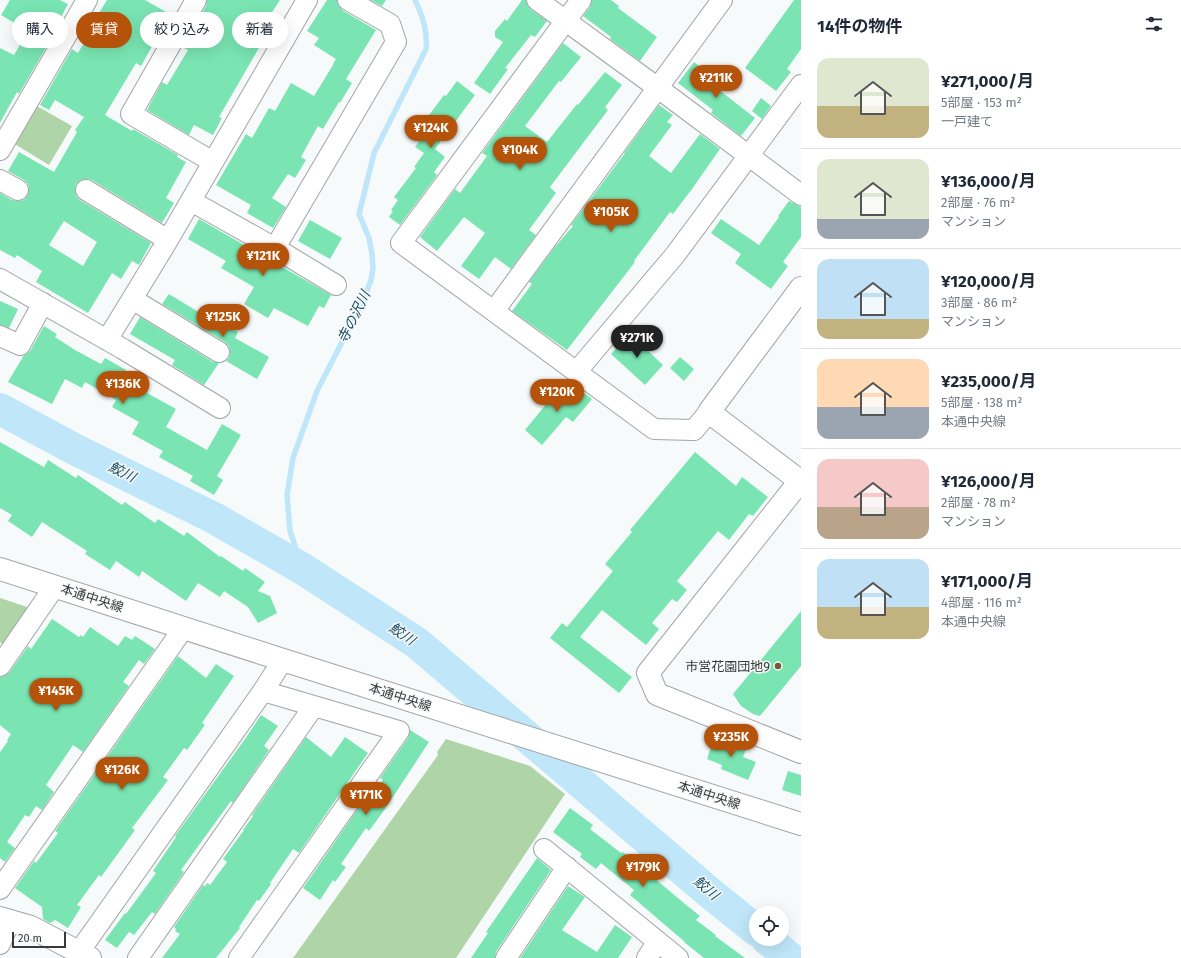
<!DOCTYPE html>
<html lang="ja">
<meta charset="utf-8">
<style>
:root{--surface:#fff;--page:#f6f6f7;--text:#1f2937;--muted:#747a83;--line:#e0e1e3;--accent:#b45309}
body{margin:0;font-family:"Fira Sans","Noto Sans JP",sans-serif;background:var(--page);color:var(--text);height:100vh;display:flex;flex-direction:column;font-size:15px;white-space:nowrap}
*{box-sizing:border-box;margin:0}
p{font-size:13px;color:var(--muted)}
.icon{flex:none;width:22px;height:22px;fill:none;stroke:currentColor;stroke-width:2;stroke-linecap:round;stroke-linejoin:round}
.map{position:relative;flex:1;overflow:hidden}
.sheet{display:flex;flex-direction:column;background:var(--surface);width:380px}
.sheet>*{flex:none}
.banner{position:absolute;left:12px;top:12px;width:380px;height:36px;display:flex;gap:8px}
.controls{position:absolute;left:749px;top:906px;display:grid;gap:8px}
.controls a{display:grid;place-items:center;width:40px;height:40px;border-radius:50%;background:var(--surface);box-shadow:0 4px 16px #0002;font-size:20px}
.scale{position:absolute;left:12px;bottom:10px;width:54px;box-sizing:border-box;padding-left:4px;border:2px solid #383a39;border-top:0;font-size:11px;line-height:14px;white-space:nowrap;color:#383a39;-webkit-text-stroke:3px #f7fafa;paint-order:stroke}
.price{position:absolute;translate:-50% -34px;padding:0 9px;border-radius:14px;background:var(--accent);color:#fff;font-size:13px;line-height:26px;filter:drop-shadow(0 1px 2px #0008)}
.price::after{content:'';position:absolute;left:50%;top:24px;width:12px;height:9px;margin-left:-6px;background:inherit;clip-path:polygon(0 0,100% 0,50% 100%)}
.price.current{background:#222;color:#fff}
ul{padding:0;list-style:none}
li{display:flex;align-items:center;gap:12px;height:100px;padding:0 16px}
li+li{border-top:1px solid var(--line)}
li span{display:grid;place-items:center;flex:none;width:112px;height:80px;border-radius:12px;color:#555}
li>.icon{margin-inline-start:auto}
span .icon{width:48px;height:48px;fill:#fffc;stroke-width:1}
li b{font-size:17px}
h2{display:flex;justify-content:space-between;align-items:center;height:48px;padding:0 16px;font-size:17px}
.tag{padding:0 14px;border-radius:18px;background:var(--surface);box-shadow:0 4px 16px #0002;font-size:14px;line-height:36px}
.tag.current{background:var(--accent);color:#fff}
main{display:flex;flex:1;min-height:0}
.map>svg:first-child{display:block}
.green{fill:#aed4a7}
.lines{fill:none;stroke-linecap:round;stroke-linejoin:round}
.stream{stroke:#bfe7f9;stroke-width:5.5}
.river{stroke:#bfe7f9;stroke-width:32}
.building{fill:#7ae5b3;fill-rule:evenodd}
.street-casing{stroke:#a1a5a4;stroke-width:22}
.secondary-casing{stroke:#a1a5a4;stroke-width:24}
.street{stroke:#fff;stroke-width:20}
.secondary{stroke:#fff;stroke-width:22}
.poi-dot{fill:#76592d;stroke:#f7fafa;stroke-width:1.5}
.labels{text-anchor:middle;dominant-baseline:central;stroke-width:3;stroke-linejoin:round;paint-order:stroke}
.street-label{font-size:13px;fill:#383a39;stroke:#f7fafa}
.poi-label{font-size:13px;fill:#383a39;stroke:#f7fafa;text-anchor:end}
.water-label{font-size:14px;font-style:italic;fill:#1b4d60;stroke:#f7fafa}
</style>
<main>
<div class="map">
<svg width="801" height="958" viewBox="0 0 801 958">
<rect width="100%" height="100%" fill="#f7fafa"/>
<path class="green" d="M35 105 72 126 49 165 13 143Z
M0 598 30 608 3 645 0 642Z
M446 739 530 766 565 794 456 958H293L438 755 437 752Z"/>
<g class="lines">
<path class="stream" d="M303 569 290 531 287 495 293 458 317 391 364 299 371 280 373 268 372 254 369 238 359 214 364 194 374 153 426 49C428 31 423 16 415 0"/>
<path class="river" d="M0 409 76 450 214 518 303 569 417 643 710 893 756 930
M767 939 790 958"/>
</g>
<path class="building" d="M10 0H60L68 4 50 38 51 39 19 94 17 92 0 123V48L14 55 28 31 1 15Z
M107 0H145L173 16 163 35 159 34 141 66 136 63 105 115 132 131 133 129 178 155 177 157 186 162 166 198 174 203 162 223 92 180 86 179 81 180 76 184 75 190 76 196 80 200 151 243 139 265 132 261 121 279 112 273 88 313 36 282 42 271 17 255 15 258 0 250V193L12 200 18 201 24 200 28 195 29 189 28 184 24 180 8 171 19 152 54 172 77 132 75 130 84 117 55 100 49 110 40 105 72 49 78 53 98 19 96 18ZM64 221 97 242 83 266 49 245Z
M207 0H280L269 17 275 20 219 117 222 118 213 135 194 125 189 135 147 110 162 82 167 85 188 50 182 47 206 6Z
M327 0H337L338 5 342 10 376 30 346 79 352 83 340 103 339 102 323 129 318 126 301 157 306 160 295 178 288 174 272 198 286 207 273 228 247 213 251 205 216 185 246 134 252 138 269 108 275 111 291 83 314 96 333 65V64L336 59 314 45 319 38 307 31Z
M371 0H386L382 6Z
M522 0H526L527 5 530 9 547 21 535 37 531 35 505 68 508 69 490 94 474 83 503 42 495 37V31L505 19 507 21Z
M592 0H611L619 6 618 8 657 37 640 61 610 39 611 37 583 16 590 7Z
M794 0H801V49L787 69 791 72 776 91 745 68Z
M563 43 581 57 561 82 559 81 525 126 547 142 577 104 578 105 605 72 622 85 605 107 608 110 550 187 556 193 529 230 536 235 511 269 495 257 479 279 461 266 485 233 464 217 437 251 420 237 455 189 460 193 487 156 482 153Z
M694 62 718 81 714 86 755 118 741 136 711 113 713 110 678 83Z
M457 81 475 95 435 149 445 157 434 172 437 175 400 225 389 217 393 211 391 210 398 200 394 197 416 168 414 167 424 153 415 147 424 134 418 130 444 95 446 96Z
M761 98 771 106 762 119 752 111Z
M659 105 673 115 667 122 672 125 649 156 671 173 700 134 720 149 692 189 673 214 670 212 634 261 635 262 567 350 512 311 532 284 529 282 554 248 573 226 571 225 625 153H624Z
M789 201 801 207V237L783 262 788 266 771 289 735 263 741 254 711 233 721 219 759 245 779 217 778 216Z
M199 219 331 295 324 308 319 306 308 326 274 308 268 318 244 304 254 287 221 268 226 261 188 239Z
M310 220 342 238 330 259 298 241Z
M169 294 210 319 211 317 238 332 235 338 269 357 257 379 226 361 229 358 230 352 229 346 225 342 162 304Z
M0 301 18 309 9 328 0 325Z
M140 317 213 362 219 363 204 385 172 365 175 360 130 334Z
M44 326 57 334 55 337 75 350 101 364 105 358 126 370 123 376 148 390 147 393 176 409 166 427 207 450 222 424 241 435 217 476 223 480 214 495 190 481 193 476 159 457 163 451 132 434 139 422 112 407 116 400 85 382 82 388 65 379 52 404 8 382 24 355 30 351Z
M630 334 663 365 645 385 611 354Z
M680 357 694 369 684 381 670 368Z
M555 386 570 398 579 389 592 399 573 422 566 417 542 445 525 430 547 403 543 400Z
M0 442 44 467 48 460 76 478 78 475 122 505 125 502 155 523 158 519 184 536 187 532 220 557 221 556 243 571 245 568 265 582 258 591 270 596 277 613 258 623 248 607 224 591 220 597 198 583 186 601 142 571 139 577 116 561 110 570 85 554 87 551 42 522 32 537 8 521 12 515 0 508Z
M695 452 736 486 742 477 768 497 753 516 749 514 729 540 718 531 677 581 687 590 677 602 672 599 652 623 659 629 646 645 602 610 580 637 632 677 619 693 550 638 562 623 567 627 613 571 605 564 632 532 630 530Z
M801 611V666L760 716 753 714 741 706 733 694Z
M52 619 79 637 81 635 83 637 90 627 118 646 125 636 132 640 135 636 155 649 144 664 139 660 123 682 129 686 83 752 73 745 46 785 54 792 42 810 36 806 29 817 25 815 7 842 15 848 5 862 0 858V752L8 741 7 740 11 734 0 725V677L5 676 9 673 28 646 31 649Z
M178 656 206 678 216 664 234 676 202 723 205 725 187 750 184 748 163 777 168 780 132 828 135 830 101 877 99 875 77 905 81 907 68 928 55 920 50 923 43 919 42 907 15 888 34 861 36 863 58 833 55 831Z
M261 715 278 726 264 746 269 750 233 803 231 801 181 870 184 872 155 914 152 912 134 935 129 932 117 948 105 940 125 913 126 914 156 873 153 871 176 837 175 836 245 739Z
M410 730 429 742 385 809 369 831 366 828 341 864 346 867 335 882 333 880 320 900 303 888 364 800 367 802 383 780 380 778 408 738Z
M306 737 331 757 345 737 368 753 299 853 293 849 270 883 271 884 259 901 257 900 239 927 240 928 216 958H162L180 934 175 931 176 929 174 927 203 885 205 886 207 883 210 885 227 862 223 859 244 830H243L253 816 252 815Z
M714 738 731 744 732 741 747 747 743 757 756 762 748 780 721 769 722 765 707 759Z
M788 771 801 775V796L782 790Z
M570 808 593 825 590 829 621 853 623 852 653 877 685 904 700 916 696 920 716 935 715 936 745 958H704L684 942H685L630 895 634 890 601 863 596 869 580 857 582 854 553 832Z
M537 858 551 870 496 952 495 958H471L488 933 486 932Z
M568 886 585 897 562 930 597 952 615 925 632 937 618 958H520Z"/>
<g class="lines">
<defs>
<path id="street" d="M196 0 131 114 213 162
M537 0 658 88 801 195
M581 0 401 243 654 429 694 430 709 412
M0 150 87 0
M0 180 18 190
M86 190 168 240
M191 201 275 248 336 285
M275 248 396 42 390 24 348 0
M0 279 123 349 220 408
M132 299 219 352
M494 311 722 0
M0 336 20 345 43 303
M107 340 168 240 307 0
M577 371 675 255 801 85
M0 666 55 586
M544 849 678 958
M0 889 183 629
M0 944 10 920
M79 952 263 691 283 660
M138 958 314 706
M239 958 399 731 263 691
M506 958 567 867
M647 958 657 942"/>
<path id="secondary" d="M801 288 709 412 800 481 648 673 657 694 801 752
M0 569 283 660 801 824
M0 918 31 927 90 958"/>
</defs>
<use href="#street" class="street-casing"/>
<use href="#secondary" class="secondary-casing"/>
<use href="#street" class="street"/>
<use href="#secondary" class="secondary"/>
</g>
<circle class="poi-dot" cx="778" cy="666" r="4"/>
<g class="labels">
<g class="street-label">
<text transform="translate(92 598) rotate(18)">本通中央線</text>
<text transform="translate(400 697) rotate(18)">本通中央線</text>
<text transform="translate(709 795) rotate(18)">本通中央線</text>
</g>
<g class="poi-label">
<text x="770" y="666">市営花園団地9</text>
</g>
<g class="water-label">
<text transform="translate(354 317) rotate(-64)">寺の沢川</text>
<text transform="translate(122 472) rotate(27)">鮫川</text>
<text transform="translate(402 634) rotate(34)">鮫川</text>
<text transform="translate(706 888) rotate(40)">鮫川</text>
</g>
</g>
</svg>
<div class="controls">
<a><svg class="icon" aria-label="locate" viewBox="0 0 24 24"><circle cx="12" cy="12" r="6"/><path d="M12 2v4M12 18v4M2 12h4M18 12h4"/></svg></a>
</div>
<div class="scale">20 m</div>
<b class="price" style="left:716px;top:99px">¥211K</b>
<b class="price" style="left:431px;top:149px">¥124K</b>
<b class="price" style="left:520px;top:171px">¥104K</b>
<b class="price" style="left:611px;top:233px">¥105K</b>
<b class="price" style="left:263px;top:277px">¥121K</b>
<b class="price" style="left:223px;top:338px">¥125K</b>
<b class="price current" style="left:637px;top:359px">¥271K</b>
<b class="price" style="left:123px;top:405px">¥136K</b>
<b class="price" style="left:557px;top:413px">¥120K</b>
<b class="price" style="left:56px;top:712px">¥145K</b>
<b class="price" style="left:731px;top:758px">¥235K</b>
<b class="price" style="left:122px;top:791px">¥126K</b>
<b class="price" style="left:366px;top:816px">¥171K</b>
<b class="price" style="left:643px;top:888px">¥179K</b>
<div class="banner">
<a class="tag">購入</a>
<a class="tag current">賃貸</a>
<a class="tag">絞り込み</a>
<a class="tag">新着</a>
</div>
</div>
<section class="sheet">
<h2>14件の物件<svg class="icon" aria-label="filters" viewBox="0 0 24 24"><path d="M4 7h16M4 17h16"/><circle cx="9" cy="7" r="2"/><circle cx="15" cy="17" r="2"/></svg></h2>
<ul>
<li><span style="background:linear-gradient(#dfe7d0 60%,#c2b280 0)"><svg class="icon" aria-label="home" viewBox="0 0 24 24"><path d="M3 11l9-7 9 7M6 9v11h12V9"/></svg></span><div><b>¥271,000/月</b><p>5部屋 · 153 m²</p><p>一戸建て</p></div></li>
<li><span style="background:linear-gradient(#dfe7d0 75%,#9aa5b1 0)"><svg class="icon" aria-label="home" viewBox="0 0 24 24"><path d="M3 11l9-7 9 7M6 9v11h12V9"/></svg></span><div><b>¥136,000/月</b><p>2部屋 · 76 m²</p><p>マンション</p></div></li>
<li><span style="background:linear-gradient(#bfe0f5 75%,#c2b280 0)"><svg class="icon" aria-label="home" viewBox="0 0 24 24"><path d="M3 11l9-7 9 7M6 9v11h12V9"/></svg></span><div><b>¥120,000/月</b><p>3部屋 · 86 m²</p><p>マンション</p></div></li>
<li><span style="background:linear-gradient(#ffd9b3 60%,#9aa5b1 0)"><svg class="icon" aria-label="home" viewBox="0 0 24 24"><path d="M3 11l9-7 9 7M6 9v11h12V9"/></svg></span><div><b>¥235,000/月</b><p>5部屋 · 138 m²</p><p>本通中央線</p></div></li>
<li><span style="background:linear-gradient(#f6c9c9 60%,#b9a48a 0)"><svg class="icon" aria-label="home" viewBox="0 0 24 24"><path d="M3 11l9-7 9 7M6 9v11h12V9"/></svg></span><div><b>¥126,000/月</b><p>2部屋 · 78 m²</p><p>マンション</p></div></li>
<li><span style="background:linear-gradient(#bfe0f5 60%,#c2b280 0)"><svg class="icon" aria-label="home" viewBox="0 0 24 24"><path d="M3 11l9-7 9 7M6 9v11h12V9"/></svg></span><div><b>¥171,000/月</b><p>4部屋 · 116 m²</p><p>本通中央線</p></div></li>
</ul>
</section>
</main>
